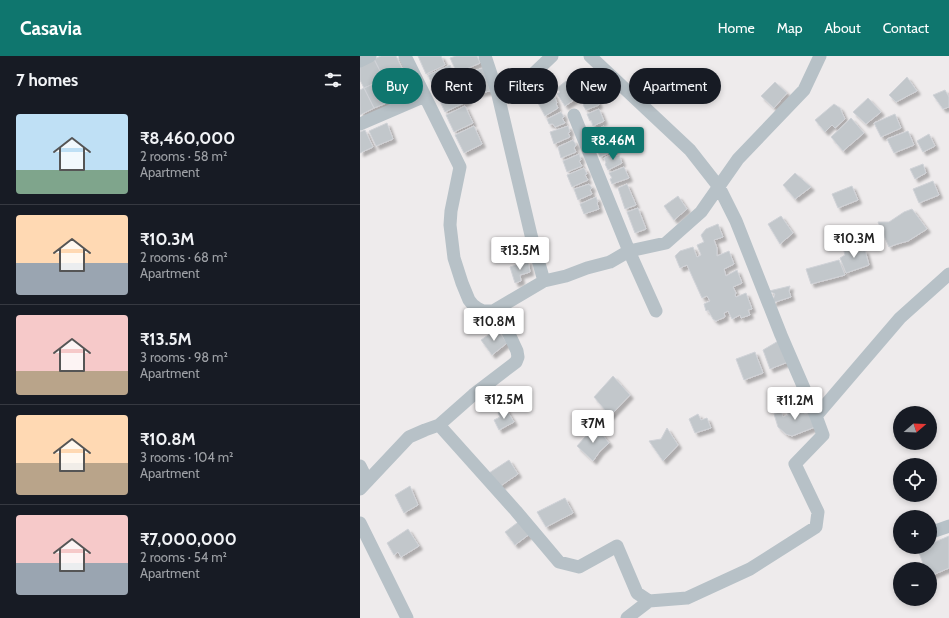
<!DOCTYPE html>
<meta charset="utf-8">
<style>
:root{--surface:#171b24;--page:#20242c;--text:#f1f3f6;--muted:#9ea1a6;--line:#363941;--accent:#0f766e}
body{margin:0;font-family:Cabin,sans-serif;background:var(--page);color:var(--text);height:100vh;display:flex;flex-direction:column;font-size:15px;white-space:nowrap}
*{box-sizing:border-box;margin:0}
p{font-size:13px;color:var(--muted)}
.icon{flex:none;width:22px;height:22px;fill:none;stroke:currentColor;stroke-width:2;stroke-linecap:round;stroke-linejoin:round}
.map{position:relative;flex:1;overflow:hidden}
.panel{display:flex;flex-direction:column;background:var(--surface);width:360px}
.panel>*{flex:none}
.guide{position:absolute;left:12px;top:12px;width:380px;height:36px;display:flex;gap:8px}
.needle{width:26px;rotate:71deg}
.tools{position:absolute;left:533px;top:350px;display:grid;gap:8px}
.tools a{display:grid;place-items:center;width:44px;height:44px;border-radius:50%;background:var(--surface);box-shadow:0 2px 6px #0003;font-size:20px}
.price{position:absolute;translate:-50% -34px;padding:0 9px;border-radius:4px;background:#fff;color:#222;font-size:13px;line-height:26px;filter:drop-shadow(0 1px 2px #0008)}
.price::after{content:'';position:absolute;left:50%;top:24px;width:12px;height:9px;margin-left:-6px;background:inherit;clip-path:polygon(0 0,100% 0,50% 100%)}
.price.selected{background:var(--accent);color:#fff}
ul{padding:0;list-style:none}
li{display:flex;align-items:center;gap:12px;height:100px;padding:0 16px}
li+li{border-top:1px solid var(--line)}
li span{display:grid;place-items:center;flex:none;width:112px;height:80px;border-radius:4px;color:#555}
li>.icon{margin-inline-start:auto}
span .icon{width:48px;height:48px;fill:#fffc;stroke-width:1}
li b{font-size:17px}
h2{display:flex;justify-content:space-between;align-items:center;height:48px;padding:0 16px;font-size:17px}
.pill{padding:0 14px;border-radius:18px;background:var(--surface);box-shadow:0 2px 6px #0003;font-size:14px;line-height:36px}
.pill.selected{background:var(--accent);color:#fff}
header{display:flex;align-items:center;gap:24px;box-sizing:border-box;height:56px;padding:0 20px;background:var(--accent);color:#fff}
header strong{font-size:19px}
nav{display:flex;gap:22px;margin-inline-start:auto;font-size:14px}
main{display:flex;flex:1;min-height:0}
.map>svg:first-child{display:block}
.building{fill:#c2c7cb;stroke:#d0d2d7;filter:url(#shadow)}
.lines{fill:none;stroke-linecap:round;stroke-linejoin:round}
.minor{stroke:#b7c1c7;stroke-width:13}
</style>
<header>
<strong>Casavia</strong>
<nav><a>Home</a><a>Map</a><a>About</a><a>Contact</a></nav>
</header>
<main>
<section class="panel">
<h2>7 homes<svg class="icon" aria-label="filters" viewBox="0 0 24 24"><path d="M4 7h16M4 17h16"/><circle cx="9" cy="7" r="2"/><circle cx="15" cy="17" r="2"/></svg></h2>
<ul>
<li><span style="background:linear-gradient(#bfe0f5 70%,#7fa58c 0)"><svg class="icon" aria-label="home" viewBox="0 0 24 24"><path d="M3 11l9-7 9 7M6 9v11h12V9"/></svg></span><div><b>₹8,460,000</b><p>2 rooms · 58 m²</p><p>Apartment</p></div></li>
<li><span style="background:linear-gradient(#ffd9b3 60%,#9aa5b1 0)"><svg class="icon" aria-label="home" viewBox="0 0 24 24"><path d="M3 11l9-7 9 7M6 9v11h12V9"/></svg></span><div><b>₹10.3M</b><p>2 rooms · 68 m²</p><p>Apartment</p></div></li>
<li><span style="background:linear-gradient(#f6c9c9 70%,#b9a48a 0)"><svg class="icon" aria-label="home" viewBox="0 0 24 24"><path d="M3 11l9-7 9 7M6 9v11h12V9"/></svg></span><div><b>₹13.5M</b><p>3 rooms · 98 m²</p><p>Apartment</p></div></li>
<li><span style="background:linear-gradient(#ffd9b3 60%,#b9a48a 0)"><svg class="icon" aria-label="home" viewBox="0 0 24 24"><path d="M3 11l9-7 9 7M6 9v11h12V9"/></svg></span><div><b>₹10.8M</b><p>3 rooms · 104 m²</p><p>Apartment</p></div></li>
<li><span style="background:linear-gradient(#f6c9c9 60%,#9aa5b1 0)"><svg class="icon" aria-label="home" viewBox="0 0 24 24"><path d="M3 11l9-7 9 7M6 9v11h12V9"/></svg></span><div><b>₹7,000,000</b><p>2 rooms · 54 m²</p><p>Apartment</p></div></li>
</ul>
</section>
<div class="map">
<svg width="589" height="562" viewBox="0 0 589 562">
<defs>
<filter id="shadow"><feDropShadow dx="3.5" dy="3.5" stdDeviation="1" flood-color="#0004"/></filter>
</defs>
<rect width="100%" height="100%" fill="#eeebec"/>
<path class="building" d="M21 0H36L43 14 24 23 14 3Z
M58 0H81L85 9 66 18Z
M96 0H117L120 7 97 17 90 2Z
M14 3 24 23 4 32 0 24V10Z
M90 9 99 29 77 39 68 19Z
M123 12 130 35 115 38 108 17Z
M43 14 53 35 34 44 24 23Z
M229 14 240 27 224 41 214 28Z
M312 17 316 22 319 19 327 29 314 43 300 27Z
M179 19 181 23 180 24 185 32 180 35 183 40 178 44 173 37 176 35 175 33 174 34 169 26Z
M547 21 557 35 536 46 529 39Z
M24 23 34 44 14 52 4 32Z
M206 25 217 42 205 50 197 38 200 36 197 32Z
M415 26 427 37 414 52 401 40Z
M100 28 108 45 85 56 77 39Z
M4 32 14 52 0 59V34Z
M585 34 589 41V51L583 53 573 39Z
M193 37 197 47 196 48 198 52 185 60 178 47Z
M234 37 239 49 226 54 223 49 224 48 223 43Z
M508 42 521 56 506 68 493 56Z
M474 48 480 52 485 63 475 72 472 69 465 76 455 64Z
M105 50 113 67 94 76 86 59Z
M239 53 244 65 233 70 231 64 230 65 227 58Z
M201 56 204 61 202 62 205 67 195 71 193 68H189L187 63Z
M535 58 541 72 521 81 514 67Z
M491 62 504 77 483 95 471 81Z
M27 67 33 83 16 90 9 75Z
M114 70 122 88 104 97 95 79Z
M208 70 210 76 208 77 210 81 194 88 190 76Z
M244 70 245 73 247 72 250 80 235 86 233 81 235 80 232 76Z
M5 74 13 91 0 97V76Z
M548 75 554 89 534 97 527 83Z
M569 78 575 90 563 96 557 85Z
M213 84 216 89 214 92 216 96 201 102 198 91Z
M250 84 251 86H253L256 94 240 101 238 96 239 94 238 89Z
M254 97 256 100 259 99 262 107 248 114 245 108 246 107 244 102Z
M219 98 221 104 219 105 222 110 207 116 203 105Z
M563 108 566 117 555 123 550 113Z
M264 111 269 122 252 128 250 123 252 122 249 117Z
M224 112 227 118 225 119 228 124 212 131 207 119Z
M435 117 451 131 435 143 423 129Z
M573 125 579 139 559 147 553 133Z
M229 128 232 132 230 134 232 138 218 144 214 133Z
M267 128 276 149 265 153 258 132Z
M492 130 498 144 478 152 472 138Z
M318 140 327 153 314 164 304 150Z
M236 141 238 146 237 147 239 153 224 158 220 148Z
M278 152 286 173 275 177 267 156Z
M552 153 567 173 548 185 537 188 529 191 518 166H529L544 156Z
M421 160 433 177 420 188 408 168Z
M358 168 363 181 354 184 357 192V200L369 195 374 208 364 213 366 220 377 214 382 227 373 231 376 237 375 239 376 241 386 237 392 253 388 254 390 259 381 262 380 259 372 263 368 255 364 257 365 261 356 265 353 263 348 254 346 255 344 248 350 245 347 240 342 242 327 209 320 212 315 200 320 195 333 191 337 201 341 199 337 189 344 186 341 179 346 173Z
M501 189 502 195 505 194 509 209 486 217 480 202 485 199 483 192Z
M479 204 485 219 451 228 446 213Z
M168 205 170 216 160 219 161 225 155 227 150 211Z
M430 230 429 235 431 241 412 247 415 238 409 235Z
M137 273 147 287 132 299 121 284Z
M420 284 428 306 410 313 403 294Z
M395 296 403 317 384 324 376 303Z
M253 320 270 339 250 360 234 341Z
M442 349 445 358 450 356 455 371 432 380 426 378 418 371 414 358 421 355 423 361 428 359 427 355Z
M146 353 154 366 139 374 134 364 140 361 138 357Z
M338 358 341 364 347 362 351 372 335 377 329 363Z
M307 372 318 389 303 405 289 385 301 383Z
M238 373 249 387 240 395 233 405 217 390 225 381Z
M149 404 158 418 139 431 129 417Z
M50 430 58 449 44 457 35 439Z
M205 442 213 457 186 471 177 456Z
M161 464 171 477 155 489 145 476Z
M48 473 59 490 41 501 38 496 34 499 27 487Z
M589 480V512L570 520V513H565L558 494 564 491H570V488Z"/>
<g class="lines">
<path class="minor" d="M125 0 138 39 171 179 184 225 206 220 227 212 250 206 269 195 306 187 341 156 378 103 444 34 460 0
M230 0 330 94 359 131 376 165 421 279 456 360
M0 5 10 0
M138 39 171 20 192 0
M214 59 269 195 296 255
M0 68 65 40
M133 255 184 225
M79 369 156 455 199 506 219 511 257 490 277 537 289 545 267 562
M0 410 7 424
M0 433 49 381 65 374 79 369 113 339 156 306 158 301 157 295 143 265 138 258 133 255H123L117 252 113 249 109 244 102 227 94 202 90 169 91 155 100 111 45 0
M0 467 47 562
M575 475 589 470
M289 545 327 542 390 513 456 471 458 456 435 408 463 379 456 360 540 262 589 218"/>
</g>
</svg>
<div class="tools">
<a><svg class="needle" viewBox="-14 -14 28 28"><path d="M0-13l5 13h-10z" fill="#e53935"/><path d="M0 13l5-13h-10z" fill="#9ea1a6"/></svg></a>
<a><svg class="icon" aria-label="locate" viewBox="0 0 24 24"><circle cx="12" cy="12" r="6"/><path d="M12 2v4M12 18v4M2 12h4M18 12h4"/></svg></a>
<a>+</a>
<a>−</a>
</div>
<b class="price selected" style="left:253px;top:105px">₹8.46M</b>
<b class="price" style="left:494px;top:203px">₹10.3M</b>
<b class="price" style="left:160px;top:215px">₹13.5M</b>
<b class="price" style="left:134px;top:286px">₹10.8M</b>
<b class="price" style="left:144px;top:364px">₹12.5M</b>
<b class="price" style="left:435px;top:365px">₹11.2M</b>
<b class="price" style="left:233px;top:388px">₹7M</b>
<div class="guide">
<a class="pill selected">Buy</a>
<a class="pill">Rent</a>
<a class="pill">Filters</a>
<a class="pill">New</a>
<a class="pill">Apartment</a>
</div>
</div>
</main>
